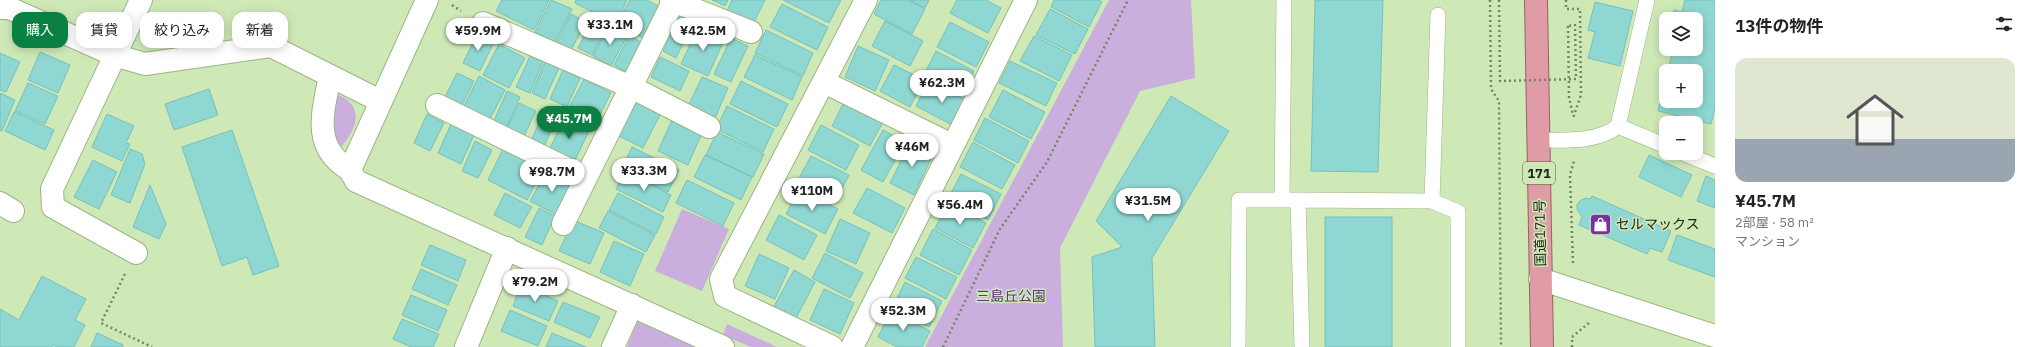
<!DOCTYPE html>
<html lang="ja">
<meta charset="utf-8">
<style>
:root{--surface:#fff;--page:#f6f6f6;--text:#222;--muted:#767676;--line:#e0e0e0;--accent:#0b8043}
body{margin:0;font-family:"IBM Plex Sans","Noto Sans JP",sans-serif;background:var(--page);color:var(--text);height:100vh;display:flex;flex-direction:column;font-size:15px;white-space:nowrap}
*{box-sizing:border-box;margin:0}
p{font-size:13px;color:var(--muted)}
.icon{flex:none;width:22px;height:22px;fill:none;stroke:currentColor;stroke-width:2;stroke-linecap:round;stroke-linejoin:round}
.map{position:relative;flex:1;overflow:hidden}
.drawer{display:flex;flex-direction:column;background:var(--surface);width:320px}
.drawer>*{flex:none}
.hud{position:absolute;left:12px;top:12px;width:380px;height:36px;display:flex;gap:8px}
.buttons{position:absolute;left:1659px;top:12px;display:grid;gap:8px}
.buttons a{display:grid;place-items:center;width:44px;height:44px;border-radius:8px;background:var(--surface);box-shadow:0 2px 10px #0003;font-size:20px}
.price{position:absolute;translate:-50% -34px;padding:0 9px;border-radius:14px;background:#fff;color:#222;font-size:13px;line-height:26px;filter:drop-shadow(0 1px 2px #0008)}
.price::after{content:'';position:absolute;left:50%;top:24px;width:12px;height:9px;margin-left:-6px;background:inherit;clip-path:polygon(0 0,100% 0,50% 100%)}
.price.current{background:var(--accent);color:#fff}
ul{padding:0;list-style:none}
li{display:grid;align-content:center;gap:8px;height:212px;padding:0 20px}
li+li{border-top:1px solid var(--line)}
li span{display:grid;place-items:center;height:124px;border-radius:12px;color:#555}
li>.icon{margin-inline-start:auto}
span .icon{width:72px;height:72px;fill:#fffc;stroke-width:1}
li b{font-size:17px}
h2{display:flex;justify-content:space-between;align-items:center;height:48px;padding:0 20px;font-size:17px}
.chip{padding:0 14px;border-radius:12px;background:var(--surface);box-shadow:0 2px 10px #0003;font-size:14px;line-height:36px}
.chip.current{background:var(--accent);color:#fff}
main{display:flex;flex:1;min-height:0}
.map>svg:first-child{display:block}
.green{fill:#caafde}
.building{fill:#8fd7d2;stroke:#78c0bc}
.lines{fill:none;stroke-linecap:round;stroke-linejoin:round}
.service-casing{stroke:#9bb484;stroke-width:16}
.minor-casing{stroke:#9bb484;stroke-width:24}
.tertiary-casing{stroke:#9bb484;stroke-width:24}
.trunk-casing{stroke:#966164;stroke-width:24}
.path{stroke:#748664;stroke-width:2.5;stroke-dasharray:2 3;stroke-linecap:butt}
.service{stroke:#fff;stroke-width:15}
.minor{stroke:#fff;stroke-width:22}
.tertiary{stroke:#fff;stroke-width:22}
.trunk{stroke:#e09ca6;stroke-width:22}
.path-bridge{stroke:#748664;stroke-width:2.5;stroke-dasharray:2 3;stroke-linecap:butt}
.labels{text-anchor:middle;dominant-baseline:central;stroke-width:3;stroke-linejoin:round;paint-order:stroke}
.shield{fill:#cee9b6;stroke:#505e42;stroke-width:1}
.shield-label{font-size:13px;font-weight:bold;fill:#1a2311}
.poi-label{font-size:14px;fill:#1a2311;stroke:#cee9b6;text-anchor:start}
.street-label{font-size:14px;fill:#1a2311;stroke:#cee9b6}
.park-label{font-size:14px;fill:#5f347b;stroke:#cee9b6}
</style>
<main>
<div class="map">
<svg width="1715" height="347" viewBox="0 0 1715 347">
<rect width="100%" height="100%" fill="#cee9b6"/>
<path class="green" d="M1109 0H1191L1195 78 1140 91 1060 248 1063 347H925Z
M335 94C365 103 358 129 341 147L334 145C331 133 335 130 335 120 334 110 333 103 335 94Z
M682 209 729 229 702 291 655 271Z
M638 321 698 347H627Z
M727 324 777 347H751L723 335Z"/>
<path class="building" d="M502 0H549L534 30 496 11Z
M551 0 572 9 555 42 535 32Z
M576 0H627L616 24 575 3Z
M630 0H647L660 7 643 38 617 24Z
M712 0H728L725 6Z
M732 0H765L753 24 727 11Z
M783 0H841L829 23Z
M881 0H908L925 9 912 34 874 14Z
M910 0H929L925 8Z
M957 0H986L1001 8 988 33 950 13Z
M1054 0H1099L1102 2 1089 27 1051 7Z
M1315 0H1383L1378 172 1311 171Z
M1685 0H1715V109L1711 124 1658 111 1666 78V101H1696V71H1668L1673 49H1696V19H1680Z
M1595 2 1633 11 1620 66 1588 58 1595 32 1588 30Z
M782 4 828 27 817 50 770 27Z
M1050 9 1088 29 1075 54 1036 35Z
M1674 10 1682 12 1680 19H1672Z
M571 14 586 22 571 50 557 42Z
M680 15 693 22 676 58 663 51Z
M592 20 606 27 592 55 578 48Z
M885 21 923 41 910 66 872 46Z
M950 22 989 42 976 67 937 47Z
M608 26 627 36 611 66 593 56Z
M698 28 724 40 708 76 681 64Z
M766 30 813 53 803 76 755 53Z
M477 34 494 42 480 71 463 63Z
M629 36 643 43 627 72 614 65Z
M1034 36 1072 55 1059 81 1020 61Z
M731 38 748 46 731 82 714 74Z
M499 44 525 58 509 88 483 75Z
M858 46 889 60 875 91 845 77Z
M936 51 974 71 961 96 923 76Z
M40 52 70 65 58 93 28 80Z
M0 53 20 62 6 92 0 90Z
M755 55 802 77 792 100 744 77Z
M530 56 543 62 530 93 516 87Z
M660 57 689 71 680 91 651 77Z
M1010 61 1057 83 1046 106 999 83Z
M545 62 559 68 545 99 532 93Z
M894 65 924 80 910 107 880 91Z
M563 70 580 78 567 107 550 99Z
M457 73 474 81 460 109 443 101Z
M479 76 505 90 489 121 463 108Z
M702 77 728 88 712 125 685 113Z
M584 79 611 93 595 124 568 110Z
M741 81 788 104 777 127 730 104Z
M929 81 967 101 954 126 916 106Z
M28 83 58 96 45 124 15 111Z
M209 89 218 115 174 130 165 104Z
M1003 90 1045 112 1031 139 989 117Z
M507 91 520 97 506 128 493 123Z
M0 93 15 100 2 131 0 130Z
M1171 96 1229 131 1152 258 1155 347H1095L1092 257 1122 247 1096 221Z
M845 100 884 120 870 146 832 126Z
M637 101 661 113 643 148 619 136Z
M519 103 536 111 522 140 505 132Z
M727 106 774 129 763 152 716 129Z
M14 112 54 130 45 150 5 131Z
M544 112 557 117 543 149 530 143Z
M107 114 134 126 126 143 130 144 122 161 92 147Z
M427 114 444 123 430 151 414 143Z
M566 116 590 129 573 164 548 152Z
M985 118 1029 141 1018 163 974 140Z
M672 120 702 133 688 165 658 151Z
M451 124 474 135 461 164 438 153Z
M821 125 859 145 846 170 808 150Z
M232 130 279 266 253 275 247 257 222 266 182 147Z
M883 130 905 142 883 182 861 170Z
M717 132 764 154 753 177 706 155Z
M475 141 492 150 478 178 462 171Z
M911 141 934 152 914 195 890 183Z
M973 142 1015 165 1002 189 960 167Z
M632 147 679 170 668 192 621 170Z
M130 149 142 154 145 164 130 203 111 195Z
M503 149 543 169 527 200 488 180Z
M705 155 752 177 741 200 694 177Z
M1649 155 1692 175 1681 197 1639 177Z
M811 156 849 175 836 200 798 180Z
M93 160 117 172 99 209 74 197Z
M547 170 573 184 557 215 530 201Z
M625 172 671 195 663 212 616 189Z
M961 174 1001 194 988 220 948 199Z
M1706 176 1715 180V208L1697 201Z
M687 180 734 203 723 226 676 203Z
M150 185 166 224 159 239 133 227Z
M867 188 905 208 892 233 853 213Z
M799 189 838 209 825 234 786 214Z
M505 193 532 207 520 228 494 215Z
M618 193 664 217 656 234 609 210Z
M1592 196 1671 231 1662 252 1650 248 1647 254 1579 225 1582 217 1577 209V204L1581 200 1586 198 1591 199Z
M948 203 986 223 973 248 935 228Z
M539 208 555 216 542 245 525 237Z
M608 211 655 235 646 252 599 228Z
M779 215 817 235 804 260 766 240Z
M1325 217H1392V347H1325Z
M840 219 870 233 856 264 826 251Z
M573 220 604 233 590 264 559 251Z
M933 229 972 250 959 275 920 255Z
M1677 235 1715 249V277L1668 260Z
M614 241 644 254 630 286 600 272Z
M430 245 466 260 458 281 421 265Z
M825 253 863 273 850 298 812 278Z
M759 254 789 268 775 299 745 286Z
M916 257 957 277 946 299 905 278Z
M421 269 457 285 448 305 412 289Z
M794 270 815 282 794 322 772 310Z
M42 276 86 299 75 320 85 325 74 347H57L53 345 52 347H0V309L19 320Z
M905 282 942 301 929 327 892 309Z
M521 285 558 301 549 321 513 306Z
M824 289 854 303 840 334 810 320Z
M411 295 447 310 438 331 402 315Z
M563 302 600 317 590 338 554 322Z
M510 310 547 326 538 346 501 331Z
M891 311 930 331 922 347H897L878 337Z
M402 319 439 334 433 347H411L393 339Z
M97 333 123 345V347H91Z
M552 333 586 347H546Z"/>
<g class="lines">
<defs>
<path id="service" d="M1438 15 1432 201 1458 212V347
M1618 126 1647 0
M1539 140C1564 140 1597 143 1618 126L1666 146
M1683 153 1715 166
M1282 200 1284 0
M1238 347 1239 200H1298
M1302 347 1298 200 1432 201"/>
<path id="minor" d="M671 0 751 32
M483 23 631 87 709 127
M824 82 952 145
M437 105 586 178
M0 203 13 211
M563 224 674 0
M136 253 53 207 52 189 141 0
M466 347 507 248
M613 347 632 305
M832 347 725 296 721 279 866 0
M852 347 1026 0"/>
<path id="tertiary" d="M427 0 350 170 356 181 723 347
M0 8H9L114 55 145 64 271 46 380 101
M330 76C323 112 311 147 350 170
M1540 279 1715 336"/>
<path id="trunk" d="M1536 0 1542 347"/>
</defs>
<use href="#service" class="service-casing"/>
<use href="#minor" class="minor-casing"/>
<use href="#tertiary" class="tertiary-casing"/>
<use href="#trunk" class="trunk-casing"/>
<path class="path" d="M1490 0 1491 89 1499 101 1501 347
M1566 0V9H1580L1581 95 1573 118
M452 5 461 11
M1665 15 1672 17
M1568 26 1569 97 1573 115
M1573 263 1570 175 1574 161
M125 274 101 323 152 347
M943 347 1000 229 1047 162 1128 0
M1572 347V337L1590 322"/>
<use href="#service" class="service"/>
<use href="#minor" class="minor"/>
<use href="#tertiary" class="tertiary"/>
<use href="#trunk" class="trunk"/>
<path class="path-bridge" d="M1499 0 1500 81 1576 79 1575 25 1568 26"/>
</g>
<defs>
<symbol id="shop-square" viewBox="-11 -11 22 22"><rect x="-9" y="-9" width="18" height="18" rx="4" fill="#7930a2" stroke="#cee9b6"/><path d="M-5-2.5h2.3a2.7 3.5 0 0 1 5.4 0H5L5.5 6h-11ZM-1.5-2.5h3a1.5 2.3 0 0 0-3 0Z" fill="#fff"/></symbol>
</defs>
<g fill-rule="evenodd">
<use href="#shop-square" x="1588" y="212" width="25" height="25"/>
</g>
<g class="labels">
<rect class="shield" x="1523" y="162" width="32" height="22" rx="3"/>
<g class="shield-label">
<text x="1539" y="173">171</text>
</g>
<g class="poi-label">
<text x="1616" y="224">セルマックス</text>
</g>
<g class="street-label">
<text transform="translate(1540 233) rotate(-91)">国道171号</text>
</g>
<g class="park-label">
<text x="1011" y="296">三島丘公園</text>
</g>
</g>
</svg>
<div class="buttons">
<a><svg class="icon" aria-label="layers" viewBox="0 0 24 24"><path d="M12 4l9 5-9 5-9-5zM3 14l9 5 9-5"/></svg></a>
<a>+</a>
<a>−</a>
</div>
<b class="price" style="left:610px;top:46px">¥33.1M</b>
<b class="price" style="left:478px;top:52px">¥59.9M</b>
<b class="price" style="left:703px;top:52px">¥42.5M</b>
<b class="price" style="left:942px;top:104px">¥62.3M</b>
<b class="price current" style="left:569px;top:140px">¥45.7M</b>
<b class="price" style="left:912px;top:168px">¥46M</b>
<b class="price" style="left:644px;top:192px">¥33.3M</b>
<b class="price" style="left:552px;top:193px">¥98.7M</b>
<b class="price" style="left:812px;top:212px">¥110M</b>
<b class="price" style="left:1148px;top:222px">¥31.5M</b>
<b class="price" style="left:960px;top:226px">¥56.4M</b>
<b class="price" style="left:535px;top:303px">¥79.2M</b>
<b class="price" style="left:903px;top:332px">¥52.3M</b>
<div class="hud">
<a class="chip current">購入</a>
<a class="chip">賃貸</a>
<a class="chip">絞り込み</a>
<a class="chip">新着</a>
</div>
</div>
<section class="drawer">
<h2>13件の物件<svg class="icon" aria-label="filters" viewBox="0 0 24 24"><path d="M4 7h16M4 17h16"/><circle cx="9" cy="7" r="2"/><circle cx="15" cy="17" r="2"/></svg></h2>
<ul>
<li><span style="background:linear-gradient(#dfe7d0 65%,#9aa5b1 0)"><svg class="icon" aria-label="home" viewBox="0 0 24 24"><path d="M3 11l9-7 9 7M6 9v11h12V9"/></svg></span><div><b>¥45.7M</b><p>2部屋 · 58 m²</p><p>マンション</p></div></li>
</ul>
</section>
</main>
